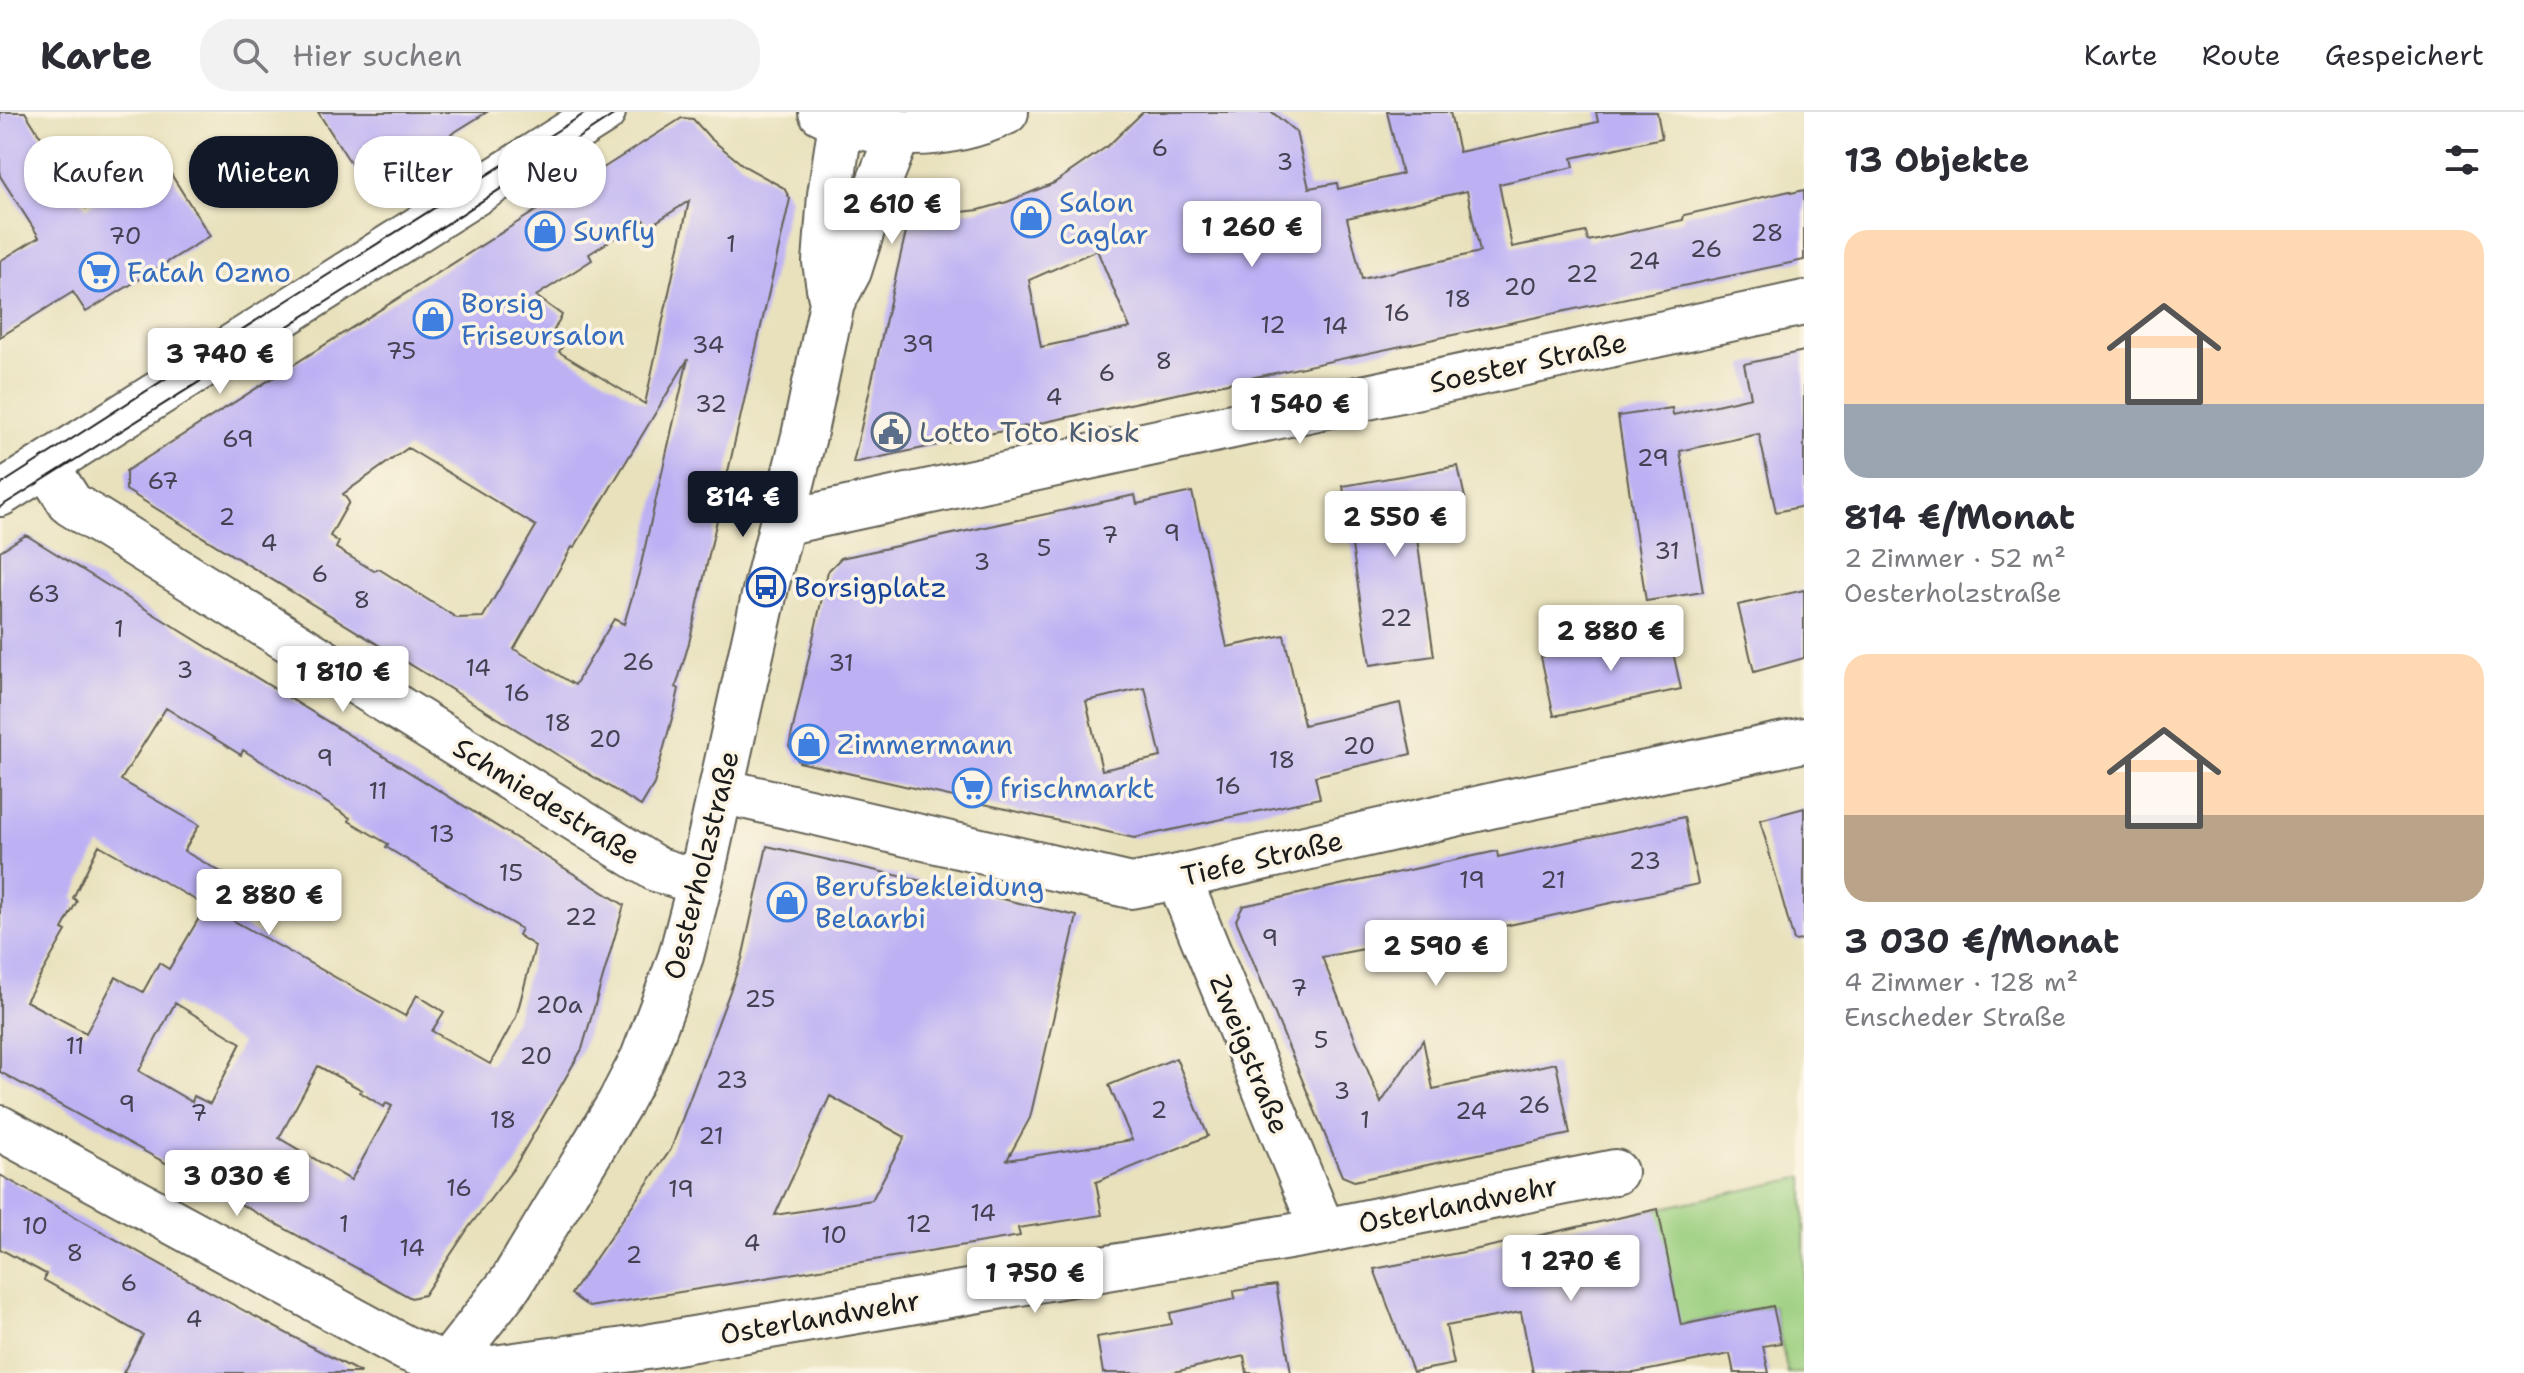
<!DOCTYPE html>
<html lang="de">
<meta charset="utf-8">
<style>
:root{--surface:#fff;--page:#f2f2f3;--text:#2b2b33;--muted:#7c7c81;--line:#e1e1e2;--accent:#111827}
body{margin:0;font-family:"Shantell Sans",sans-serif;background:var(--page);color:var(--text);height:100vh;display:flex;flex-direction:column;font-size:30px;white-space:nowrap}
*{box-sizing:border-box;margin:0}
p{font-size:26px;color:var(--muted)}
.icon{flex:none;width:44px;height:44px;fill:none;stroke:currentColor;stroke-width:2;stroke-linecap:round;stroke-linejoin:round}
.map{position:relative;flex:1;overflow:hidden}
.panel{display:flex;flex-direction:column;background:var(--surface);width:720px}
.panel>*{flex:none}
.hud{position:absolute;left:24px;top:24px;width:760px;height:72px;display:flex;gap:16px}
.price{position:absolute;translate:-50% -68px;padding:0 18px;border-radius:8px;background:#fff;color:#222;font-size:26px;line-height:52px;filter:drop-shadow(0 2px 4px #0008)}
.price::after{content:'';position:absolute;left:50%;top:48px;width:24px;height:18px;margin-left:-12px;background:inherit;clip-path:polygon(0 0,100% 0,50% 100%)}
.price.on{background:var(--accent);color:#fff}
ul{padding:0;list-style:none}
li{display:grid;align-content:center;gap:16px;height:424px;padding:0 40px}
li span{display:grid;place-items:center;height:248px;border-radius:24px;color:#555}
li>.icon{margin-inline-start:auto}
span .icon{width:144px;height:144px;fill:#fffc;stroke-width:1}
li b{font-size:34px}
h2{display:flex;justify-content:space-between;align-items:center;height:96px;padding:0 40px;font-size:34px}
.tag{padding:0 28px;border-radius:32px;background:var(--surface);box-shadow:0 2px 6px #0004;font-size:28px;line-height:72px}
.tag.on{background:var(--accent);color:#fff}
header{display:flex;align-items:center;gap:48px;box-sizing:border-box;height:112px;padding:0 40px;background:var(--surface);border-bottom:2px solid var(--line)}
header strong{font-size:38px}
nav{display:flex;gap:44px;margin-inline-start:auto;font-size:28px}
.search{width:560px;height:72px;background:var(--page);display:flex;align-items:center;gap:20px;box-sizing:border-box;padding:0 28px;border-radius:32px;color:var(--muted);font-size:30px}
main{display:flex;flex:1;min-height:0}
.map>svg:first-child{display:block}
.green{fill:#9ccf80;stroke:#5c764e;stroke-width:2}
.building{fill:#bdb1f4;fill-rule:evenodd}
.lines{fill:none;stroke-linecap:round;stroke-linejoin:round}
.minor-casing{stroke:#636154;stroke-width:48}
.major-casing{stroke:#636154;stroke-width:48}
.minor{stroke:#fff;stroke-width:44}
.major{stroke:#fff;stroke-width:44}
.tram{stroke:#1c1c1c;stroke-width:2}
.labels{text-anchor:middle;dominant-baseline:central;stroke-width:7;stroke-linejoin:round;paint-order:stroke}
.number-label{font-size:24px;fill:#444152}
.shop-label{font-size:28px;fill:#366cbe;stroke:#fcf5e5;text-anchor:start}
.street-label{font-size:28px;fill:#1c1c1c;stroke:#fcf5e5}
.service-label{font-size:28px;fill:#4e5e75;stroke:#fcf5e5;text-anchor:start}
.transit-label{font-size:28px;fill:#164399;stroke:#fcf5e5;text-anchor:start}
</style>
<header>
<strong>Karte</strong>
<div class="search"><svg class="icon" aria-label="search" viewBox="0 0 24 24"><circle cx="10" cy="10" r="6"/><path d="M15 15l6 6"/></svg>Hier suchen</div>
<nav><a>Karte</a><a>Route</a><a>Gespeichert</a></nav>
</header>
<main>
<div class="map">
<svg width="1804" height="1261" viewBox="0 0 1804 1261">
<rect width="100%" height="100%" fill="#fcf5e5"/>
<filter id="ink" filterUnits="userSpaceOnUse"><feTurbulence type="fractalNoise" baseFrequency=".0125" numOctaves="2"/><feDisplacementMap in="SourceGraphic" scale="16" xChannelSelector="R" yChannelSelector="G"/><feConvolveMatrix kernelMatrix="1 2 1 2 8 2 1 2 1" color-interpolation-filters="sRGB"/></filter>
<filter id="wash" filterUnits="userSpaceOnUse"><feTurbulence type="fractalNoise" baseFrequency=".006" numOctaves="4" result="noise"/><feDisplacementMap in="SourceGraphic" scale="32" xChannelSelector="R" yChannelSelector="G"/><feGaussianBlur stdDeviation="1.8" result="paint"/><feColorMatrix in="noise" values="0 0 0 0 0 0 0 0 0 0 0 0 0 0 0 0 0 1.4 0 .05"/><feComposite in="paint" operator="in"/></filter>
<g filter="url(#wash)">
<rect width="100%" height="100%" fill="#e8e1bc"/>
<path class="green" d="M1804 1065V1261H1788L1773 1194 1680 1213 1659 1199 1638 1101Z"/>
<g id="blocks">
<path class="building" d="M0 0H25L86 96 162 48 210 124 86 200 73 180 0 225V149L39 125 0 64Z
M318 0H487L366 75Z
M1143 0H1272L1296 20 1309 76 1337 71 1338 77 1402 62 1387 0H1450L1459 40 1598 10 1596 0H1657L1662 26 1572 46 1574 55 1499 72 1512 135 1586 120 1588 129 1683 108 1684 103 1790 79 1791 81 1804 78V148L853 351 907 115 919 105 979 98 1007 90 1054 71 1109 33ZM1467 79 1480 140 1362 167 1347 106ZM1097 138 1130 216 1041 235 1029 168Z
M682 6 693 7 710 26 744 54 784 76 790 87 689 531 676 575 679 577 674 599 654 672 641 694 126 378V359ZM689 89 666 194 645 292 559 240 567 226 554 218 562 203 536 184 592 148 589 142 644 108 648 115ZM688 247 639 461 624 512 614 507 575 573 514 537 572 435 574 436ZM408 336 536 414 483 505 457 506 379 457 374 459 336 436 339 430 330 424 349 390 343 382Z
M1804 239V394L1776 400 1759 322 1680 339 1703 480 1646 489 1618 304 1672 296 1673 303 1751 285 1744 252Z
M1458 354 1465 386 1413 399 1434 544 1370 553 1343 374Z
M1192 380 1227 535 1284 523 1304 613 1400 591 1411 642 1315 664 1320 686 1134 726 799 650 789 634 828 459 841 446 1135 383 1137 392ZM1145 576 1161 645 1102 658 1086 589Z
M26 423 624 793 582 937 514 1056 469 1115 424 1183 411 1186 0 960V439ZM166 596 241 643 243 638 285 664 350 706 349 709 388 732 386 735 521 817 518 823 535 834 516 905 490 952 432 919 444 900 417 883 405 904 209 795 226 763 184 739 199 713 121 668ZM99 733 206 794 169 857 159 851 143 880 116 865 86 921 26 889 66 819 62 817 77 789 73 786ZM175 891 241 931 210 992 194 984 192 990 139 959ZM318 954 362 978 360 980 384 995 386 991 392 994 351 1068 279 1026Z
M1804 478V546L1754 560 1738 493Z
M1668 517 1681 577 1554 604 1541 545Z
M1804 696V828L1794 829 1760 708Z
M1684 705 1698 772 1417 833 1416 827 1322 845 1381 991 1423 928 1433 977 1556 951 1570 1022 1354 1069 1342 1064 1236 808 1243 794 1497 739 1498 745Z
M767 734 1077 804 1030 1006 1007 1048 1132 1028 1109 973 1176 946 1208 1024 1096 1070 1102 1103 1018 1116 1020 1124 589 1195 571 1182 671 1037 742 847ZM830 984 905 1025 872 1088 775 1103Z
M0 1063 241 1197 361 1261H123L143 1223 44 1168 46 1162 0 1137Z
M1658 1097 1681 1213 1773 1194 1781 1231 1763 1234 1769 1261H1734L1730 1242 1634 1261H1533L1521 1200 1446 1214 1454 1252 1413 1260 1374 1157 1474 1138Z
M1276 1173 1291 1261H1247L1244 1244 1170 1261H1103L1097 1225 1172 1212 1170 1201 1235 1187 1234 1179Z"/>
</g>
</g>
<g filter="url(#ink)">
<use href="#blocks" fill-opacity="0" stroke="#636154" stroke-width="2"/>
<g class="lines">
<defs>
<path id="minor" d="M830 182 825 150 830 83 841 10
M46 353 71 392 656 757 700 771
M0 382 603 0
M782 411 1804 191
M722 679 1131 774 1178 765 1503 691 1804 628
M1178 765 1323 1119
M0 1016 407 1237 448 1253 494 1256 647 1235 1323 1119 1615 1060
M441 1261 511 1171 619 992 643 946 663 893 681 844 700 771 766 475 804 324 832 191 849 159 870 93 899 20"/>
<path id="major" d="M821 0C877 29 949 27 1006 0"/>
</defs>
<use href="#minor" class="minor-casing"/>
<use href="#major" class="major-casing"/>
<use href="#minor" class="minor"/>
<use href="#major" class="major"/>
<path class="tram" d="M0 373 288 188 587 0
M0 395 358 170 618 0"/>
</g>
</g>
<defs>
<symbol id="shop-ring" viewBox="-11 -11 22 22"><circle r="9.5" fill="#fcf5e5" stroke="#3f7fe0" stroke-width="1.5"/><path d="M-5-2.5h2.3a2.7 3.5 0 0 1 5.4 0H5L5.5 6h-11ZM-1.5-2.5h3a1.5 2.3 0 0 0-3 0Z" fill="#3f7fe0"/></symbol>
<symbol id="supermarket-ring" viewBox="-11 -11 22 22"><circle r="9.5" fill="#fcf5e5" stroke="#3f7fe0" stroke-width="1.5"/><path d="M-6-5.5h2.5l.6 2H6L4.5 2H-2.5L-4.4-4H-6ZM-1.5 3.2a1.3 1.3 0 1 0 .1 0ZM3 3.2a1.3 1.3 0 1 0 .1 0Z" fill="#3f7fe0"/></symbol>
<symbol id="civic-ring" viewBox="-11 -11 22 22"><circle r="9.5" fill="#fcf5e5" stroke="#5c6f8a" stroke-width="1.5"/><path d="M-.6-6.5H3V-4.5H.6V-3L4-1V1h2V6H-6V1h2V-1L-.6-3ZM-1.2 2.5V6h2.4V2.5Z" fill="#5c6f8a"/></symbol>
<symbol id="bus-ring" viewBox="-11 -11 22 22"><circle r="9.5" fill="#fcf5e5" stroke="#1a4fb4" stroke-width="1.5"/><path d="M-5-6H5V4H4V6H2V4H-2V6H-4V4H-5ZM-3.5-4V0h7V-4ZM-3.5 1.2v1.5H-2V1.2ZM2 1.2v1.5H3.5V1.2Z" fill="#1a4fb4"/></symbol>
</defs>
<g fill-rule="evenodd">
<use href="#shop-ring" x="1009" y="84" width="44" height="44"/>
<use href="#shop-ring" x="523" y="97" width="44" height="44"/>
<use href="#supermarket-ring" x="77" y="138" width="44" height="44"/>
<use href="#shop-ring" x="411" y="185" width="44" height="44"/>
<use href="#civic-ring" x="869" y="298" width="44" height="44"/>
<use href="#bus-ring" x="744" y="453" width="44" height="44"/>
<use href="#shop-ring" x="787" y="610" width="44" height="44"/>
<use href="#supermarket-ring" x="950" y="654" width="44" height="44"/>
<use href="#shop-ring" x="765" y="768" width="44" height="44"/>
</g>
<g class="labels">
<g class="number-label">
<text x="1160" y="36">6</text>
<text x="1285" y="50">3</text>
<text x="1767" y="121">28</text>
<text x="125" y="124">70</text>
<text x="731" y="132">1</text>
<text x="1706" y="137">26</text>
<text x="1644" y="149">24</text>
<text x="1582" y="162">22</text>
<text x="1520" y="175">20</text>
<text x="1458" y="187">18</text>
<text x="1397" y="201">16</text>
<text x="1273" y="213">12</text>
<text x="1335" y="214">14</text>
<text x="918" y="232">39</text>
<text x="708" y="233">34</text>
<text x="401" y="239">75</text>
<text x="1164" y="249">8</text>
<text x="1107" y="261">6</text>
<text x="1054" y="285">4</text>
<text x="711" y="292">32</text>
<text x="238" y="327">69</text>
<text x="1653" y="346">29</text>
<text x="163" y="369">67</text>
<text x="227" y="405">2</text>
<text x="1172" y="421">9</text>
<text x="1110" y="423">7</text>
<text x="269" y="431">4</text>
<text x="1044" y="436">5</text>
<text x="1667" y="439">31</text>
<text x="982" y="450">3</text>
<text x="320" y="462">6</text>
<text x="44" y="482">63</text>
<text x="362" y="488">8</text>
<text x="1396" y="506">22</text>
<text x="119" y="517">1</text>
<text x="638" y="550">26</text>
<text x="841" y="551">31</text>
<text x="478" y="556">14</text>
<text x="185" y="558">3</text>
<text x="517" y="581">16</text>
<text x="558" y="611">18</text>
<text x="605" y="627">20</text>
<text x="1359" y="634">20</text>
<text x="325" y="646">9</text>
<text x="1282" y="648">18</text>
<text x="1228" y="674">16</text>
<text x="378" y="679">11</text>
<text x="442" y="722">13</text>
<text x="1645" y="749">23</text>
<text x="511" y="761">15</text>
<text x="1472" y="768">19</text>
<text x="1553" y="768">21</text>
<text x="581" y="805">22</text>
<text x="1270" y="826">9</text>
<text x="1299" y="876">7</text>
<text x="760" y="887">25</text>
<text x="559" y="893">20a</text>
<text x="1321" y="928">5</text>
<text x="75" y="934">11</text>
<text x="536" y="944">20</text>
<text x="732" y="968">23</text>
<text x="1342" y="979">3</text>
<text x="127" y="992">9</text>
<text x="1534" y="993">26</text>
<text x="1159" y="998">2</text>
<text x="1471" y="999">24</text>
<text x="199" y="1001">7</text>
<text x="503" y="1008">18</text>
<text x="1365" y="1008">1</text>
<text x="711" y="1024">21</text>
<text x="459" y="1076">16</text>
<text x="681" y="1077">19</text>
<text x="983" y="1101">14</text>
<text x="344" y="1112">1</text>
<text x="919" y="1112">12</text>
<text x="35" y="1114">10</text>
<text x="834" y="1123">10</text>
<text x="752" y="1131">4</text>
<text x="412" y="1136">14</text>
<text x="75" y="1141">8</text>
<text x="634" y="1143">2</text>
<text x="129" y="1171">6</text>
<text x="194" y="1207">4</text>
</g>
<g class="shop-label">
<text x="1059" y="90">Salon<tspan x="1059" dy="32">Caglar</tspan></text>
<text x="573" y="119">Sunfly</text>
<text x="127" y="160">Fatah Ozmo</text>
<text x="461" y="191">Borsig<tspan x="461" dy="32">Friseursalon</tspan></text>
<text x="837" y="632">Zimmermann</text>
<text x="1000" y="676">frischmarkt</text>
<text x="815" y="774">Berufsbekleidung<tspan x="815" dy="32">Belaarbi</tspan></text>
</g>
<g class="street-label">
<text transform="translate(1528 250) rotate(-12)">Soester Straße</text>
<text transform="translate(547 689) rotate(32)">Schmiedestraße</text>
<text transform="translate(1262 746) rotate(-13)">Tiefe Straße</text>
<text transform="translate(701 753) rotate(-76)">Oesterholzstraße</text>
<text transform="translate(1250 942) rotate(68)">Zweigstraße</text>
<text transform="translate(1458 1092) rotate(-11)">Osterlandwehr</text>
<text transform="translate(820 1205) rotate(-10)">Osterlandwehr</text>
</g>
<g class="service-label">
<text x="919" y="320">Lotto Toto Kiosk</text>
</g>
<g class="transit-label">
<text x="794" y="475">Borsigplatz</text>
</g>
</g>
</svg>
<b class="price" style="left:892px;top:134px">2 610 €</b>
<b class="price" style="left:1252px;top:157px">1 260 €</b>
<b class="price" style="left:220px;top:284px">3 740 €</b>
<b class="price" style="left:1300px;top:334px">1 540 €</b>
<b class="price on" style="left:743px;top:427px">814 €</b>
<b class="price" style="left:1395px;top:447px">2 550 €</b>
<b class="price" style="left:1611px;top:561px">2 880 €</b>
<b class="price" style="left:343px;top:602px">1 810 €</b>
<b class="price" style="left:269px;top:825px">2 880 €</b>
<b class="price" style="left:1436px;top:876px">2 590 €</b>
<b class="price" style="left:237px;top:1106px">3 030 €</b>
<b class="price" style="left:1571px;top:1191px">1 270 €</b>
<b class="price" style="left:1035px;top:1203px">1 750 €</b>
<div class="hud">
<a class="tag">Kaufen</a>
<a class="tag on">Mieten</a>
<a class="tag">Filter</a>
<a class="tag">Neu</a>
</div>
</div>
<section class="panel">
<h2>13 Objekte<svg class="icon" aria-label="filters" viewBox="0 0 24 24"><path d="M4 7h16M4 17h16"/><circle cx="9" cy="7" r="2"/><circle cx="15" cy="17" r="2"/></svg></h2>
<ul>
<li><span style="background:linear-gradient(#ffd9b3 70%,#9aa5b1 0)"><svg class="icon" aria-label="home" viewBox="0 0 24 24"><path d="M3 11l9-7 9 7M6 9v11h12V9"/></svg></span><div><b>814 €/Monat</b><p>2 Zimmer · 52 m²</p><p>Oesterholzstraße</p></div></li>
<li><span style="background:linear-gradient(#ffd9b3 65%,#b9a48a 0)"><svg class="icon" aria-label="home" viewBox="0 0 24 24"><path d="M3 11l9-7 9 7M6 9v11h12V9"/></svg></span><div><b>3 030 €/Monat</b><p>4 Zimmer · 128 m²</p><p>Enscheder Straße</p></div></li>
</ul>
</section>
</main>
